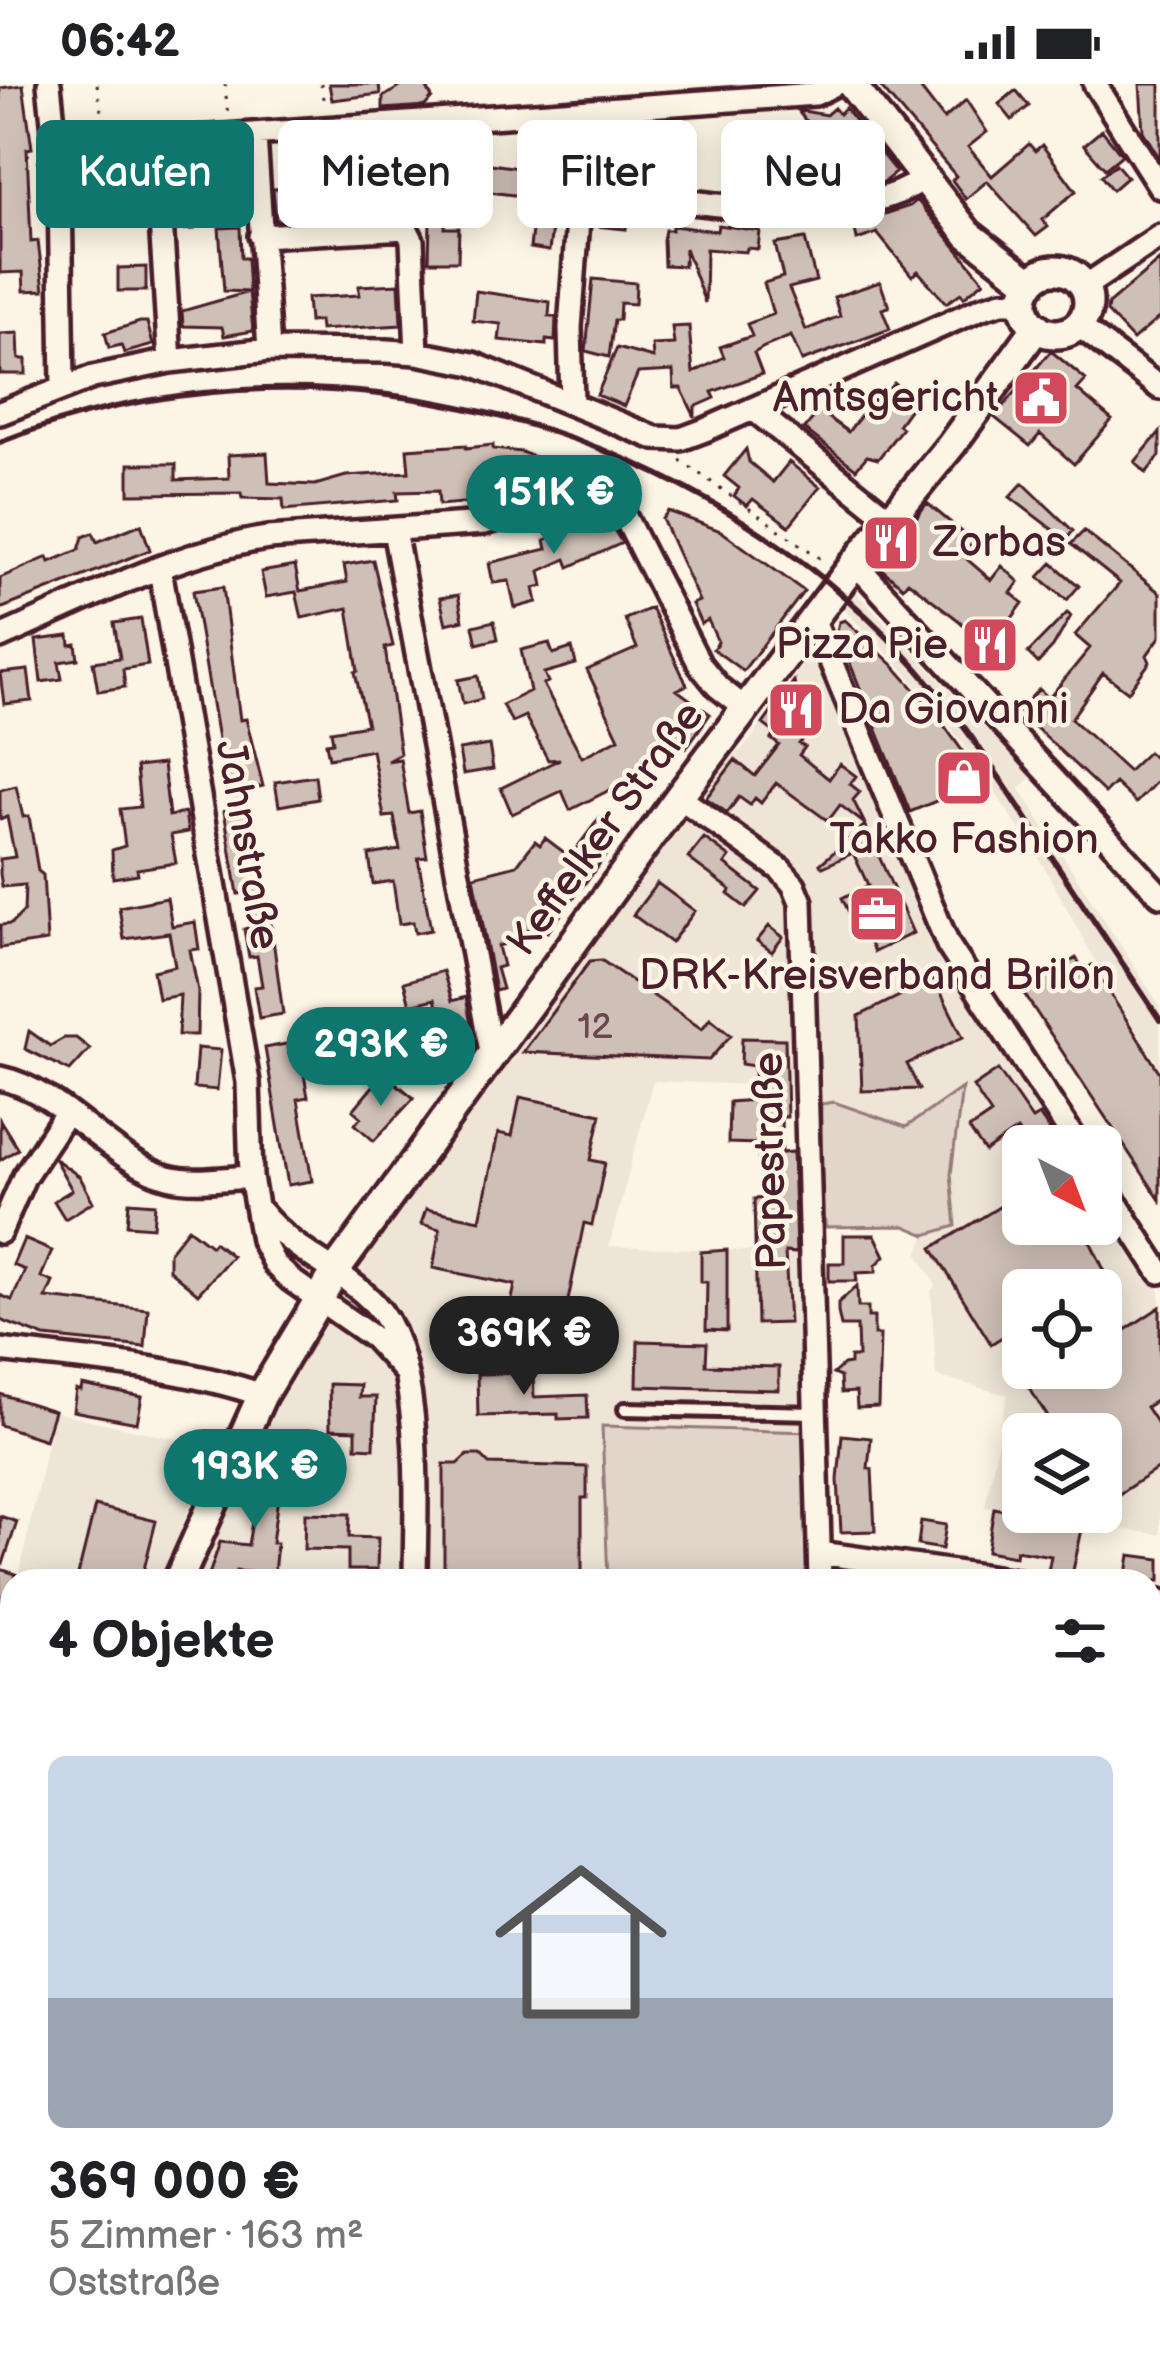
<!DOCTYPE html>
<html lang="de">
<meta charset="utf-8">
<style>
:root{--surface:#fff;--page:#f2f2f2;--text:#202124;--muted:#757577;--line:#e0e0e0;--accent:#0f766e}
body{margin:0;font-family:"Balsamiq Sans",sans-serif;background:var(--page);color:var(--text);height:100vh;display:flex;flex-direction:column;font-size:45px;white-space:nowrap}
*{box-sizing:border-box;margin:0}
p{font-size:39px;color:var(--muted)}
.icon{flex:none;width:66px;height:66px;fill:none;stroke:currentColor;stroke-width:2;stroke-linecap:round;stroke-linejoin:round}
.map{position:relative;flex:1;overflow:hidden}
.side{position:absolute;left:0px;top:1485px;width:1161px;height:807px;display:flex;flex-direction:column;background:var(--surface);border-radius:36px 36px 0 0;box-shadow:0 6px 30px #0003}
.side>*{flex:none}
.banner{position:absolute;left:36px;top:36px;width:1089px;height:108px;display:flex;gap:24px}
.needle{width:78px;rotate:138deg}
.fabs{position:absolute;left:1002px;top:1041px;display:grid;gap:24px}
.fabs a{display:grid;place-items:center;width:120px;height:120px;border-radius:18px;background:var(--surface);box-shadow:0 6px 30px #0003;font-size:60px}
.price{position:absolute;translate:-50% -102px;padding:0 27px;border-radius:42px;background:var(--accent);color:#fff;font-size:39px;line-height:78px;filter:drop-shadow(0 3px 6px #0008)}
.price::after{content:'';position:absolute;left:50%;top:72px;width:36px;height:27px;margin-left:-18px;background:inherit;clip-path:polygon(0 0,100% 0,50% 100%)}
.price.selected{background:#222;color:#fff}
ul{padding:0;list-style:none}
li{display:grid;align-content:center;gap:24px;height:636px;padding:0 48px}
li+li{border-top:3px solid var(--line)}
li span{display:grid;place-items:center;height:372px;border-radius:18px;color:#555}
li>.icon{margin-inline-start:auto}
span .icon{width:216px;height:216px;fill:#fffc;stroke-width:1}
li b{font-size:51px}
h2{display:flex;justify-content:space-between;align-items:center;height:144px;padding:0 48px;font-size:51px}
.chip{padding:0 42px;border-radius:18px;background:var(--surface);box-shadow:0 6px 30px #0003;font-size:42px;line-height:108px}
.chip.selected{background:var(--accent);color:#fff}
.status{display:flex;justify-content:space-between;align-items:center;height:84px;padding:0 60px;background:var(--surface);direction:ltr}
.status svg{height:33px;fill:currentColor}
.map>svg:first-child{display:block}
.built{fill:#eee5d7;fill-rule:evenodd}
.green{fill:#e2d5ca;stroke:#967a7a;stroke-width:3}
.building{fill:#cfc0b7;stroke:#4a1f2b;stroke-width:3}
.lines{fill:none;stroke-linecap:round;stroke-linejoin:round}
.lane-casing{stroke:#4a1f2b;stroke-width:20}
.street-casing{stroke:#4a1f2b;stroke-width:30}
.secondary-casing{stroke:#4a1f2b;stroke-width:36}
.path{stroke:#4a1f2b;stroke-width:3;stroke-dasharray:3 9;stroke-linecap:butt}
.lane{stroke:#fcf5e5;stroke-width:10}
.street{stroke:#fcf5e5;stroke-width:21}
.secondary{stroke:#fcf5e5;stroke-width:27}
.rail{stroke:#4a1f2b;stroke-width:6}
.labels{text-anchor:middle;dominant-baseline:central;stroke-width:9;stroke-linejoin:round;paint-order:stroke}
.number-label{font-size:36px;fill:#6b474e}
.poi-label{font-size:42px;fill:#4a1f2b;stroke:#fcf5e5;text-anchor:end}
.street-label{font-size:42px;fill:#4a1f2b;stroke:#fcf5e5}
</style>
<div class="status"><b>06:42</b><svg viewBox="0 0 49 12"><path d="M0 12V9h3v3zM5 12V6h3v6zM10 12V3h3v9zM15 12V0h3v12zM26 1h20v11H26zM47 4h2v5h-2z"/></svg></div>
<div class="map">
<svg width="1160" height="2290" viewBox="0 0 1160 2290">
<rect width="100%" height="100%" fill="#fcf5e5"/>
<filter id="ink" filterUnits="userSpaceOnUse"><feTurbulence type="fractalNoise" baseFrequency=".00833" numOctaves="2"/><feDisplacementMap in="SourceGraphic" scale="24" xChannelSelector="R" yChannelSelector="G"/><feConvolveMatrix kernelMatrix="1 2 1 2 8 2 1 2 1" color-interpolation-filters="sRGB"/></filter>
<g filter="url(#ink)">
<path class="built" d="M852 504 1032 693 1020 705 1160 922V984L1115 913 1043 781 961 657 900 582 839 521Z
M820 556 911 798 1067 1062H1023V1140H1101V1113L1160 1206V1451L985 1423 1007 1311 936 1292 931 1206 936 1201 918 1170 926 1151 956 1141 951 1090 961 1006 906 1043 834 1018 821 1020V1036L799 1003 653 997 609 1162 804 1169 811 1348 604 1426 608 1497H195L322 1211 657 751 751 655ZM1023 1206H1101V1284H1023ZM1023 1350H1101V1428H1023Z
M54 1328 209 1362 164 1497H18Z
M12 1526V1732L0 1731V1554Z
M1149 1605 1160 1606V2072L1149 2071Z
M0 1752 12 1754V2280H855V2290H0Z
M1160 2118V2290H1119L1120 2280H1149V2122Z
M885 2280H1084L1083 2290H983V2287Z"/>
<path class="green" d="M962 1004 951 1090 956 1142 926 1151 905 1142 825 1143V1137L820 1135 821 1020 834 1018 906 1043Z
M602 1342 811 1348 807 1497H608Z
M855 2280 984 2287 983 2290H855Z"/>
<path class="building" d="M329 0H379L380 10 332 16Z
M405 0H425L432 14 425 22 383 25V13Z
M878 0H917L944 35 966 16 987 48 968 63 992 92 1029 60 1035 67 1042 61 1076 107 1042 136 1048 143 1036 152 987 97 966 115 952 96 956 92Z
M1140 0H1160V75L1143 47Z
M23 1 32 64 27 65 31 158 38 157 44 206 24 207 23 188 0 189V4Z
M1016 6 1029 22 1012 36 999 20Z
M834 24 839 30 845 24 860 43 821 56 797 26 826 31Z
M1102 46 1122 71 1105 85 1084 61Z
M868 53 896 88 884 98 869 101 867 98 859 104 838 77Z
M614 56 634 57 632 79 623 77 622 92 599 89 601 66H613Z
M486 68 482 86 461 87 460 69Z
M360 72 362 98 320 102 317 74Z
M484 79 526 85 522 112 481 107Z
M1116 80 1127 93 1112 106 1101 92Z
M241 82 243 110 195 114 193 86Z
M747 84H807L808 107 746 105Z
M410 103 413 129 383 130 381 105Z
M300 104 301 135 276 136 273 105Z
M536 112 565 115 563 130 554 129 549 167 530 164Z
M917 116 984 197 964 213 961 209 946 219 918 187 912 192 877 149 857 156 854 140 910 122Z
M597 119 628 124 626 145 595 142Z
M193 129 194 145 177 146 176 130Z
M430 136H445V144H459L458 177H429Z
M718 141 760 147 758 165 747 164 746 168 706 165 705 219 685 164 684 182 664 181 663 156 665 146H672V142L717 147Z
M240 143 241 174H247L249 208 224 207 219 144Z
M805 155 816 197 789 204 806 246 840 232 834 213 880 198 889 223 882 225 890 245 802 277 791 252 764 263 754 269 762 290 712 308 715 314 695 323V333L681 304H674L673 287 638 289 624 322 597 311 617 264 653 274 652 261 674 260 672 243 689 242 693 289 724 273 720 263 752 252 747 240 773 230 764 199 783 193 775 160Z
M1160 176V233L1133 256 1107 228 1108 220Z
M146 183V207H118V184Z
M593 195 636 199 635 220 620 219 619 236H614L609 273 586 267Z
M399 200 401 241 320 246 319 237 309 238 307 214 359 211V202Z
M476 207 550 218 549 232 556 233 555 257 546 256V261L499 256 501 240 473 237Z
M249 208 253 247 224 252 222 243 183 242 182 227Z
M140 238H147L153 261 124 269 121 261 109 264 105 249Z
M18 249 19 275H26V290H0V250Z
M1051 267 1086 296 1077 306 1112 336 1074 380 1040 350 1030 362 994 333Z
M894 299 916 316 898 341 902 344 878 375 867 372 856 385 804 345 819 327 848 348 874 315 878 318Z
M1160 348V372L1146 389 1135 378Z
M466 361V364L493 361V365L521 368 540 375 542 400 523 402 521 414 439 421 438 407 397 408 398 416 284 426 283 415 242 414 241 409 129 410V380H176V396L229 394 228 371 267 369 269 399 315 401 346 392 409 388 407 365Z
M746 365 749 378 773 398 789 378 820 403 789 442 753 415 747 422 734 412 739 404 724 392Z
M1023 399 1073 447 1066 456 1010 413Z
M927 419 974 458 962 471 991 496 1002 482 1019 498 1011 509 1023 519 1007 541 1010 543 985 572 973 561 977 553 958 536 908 497 903 503 879 483Z
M668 427 721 447 804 507 743 587 713 565 718 558 708 536 701 540 692 520 699 517 662 435Z
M604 429 622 459 569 483 566 475 540 487 543 502 534 504 537 518 515 524 509 497 493 499 489 479 547 465 545 456Z
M141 440 150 466 0 525V494L48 473 50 478 79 466 83 453 93 449 97 458Z
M1084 447 1160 509V553L1147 571 1150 578 1128 608 1103 589 1071 635 1128 687 1148 668 1160 679V694L1136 719 1115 699 1105 709 1018 627 1039 605 1049 614 1090 564 1075 551 1120 499 1071 460Z
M373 476 393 562 385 564 400 670 387 677 400 675 409 729 420 727 427 773 418 774 431 846 415 849 413 838 399 840 393 797 373 800 369 771 400 766 394 732 384 733 372 666 329 674 326 659 333 658 331 647 367 641 355 588 358 587 348 524 302 534 296 508 266 513 261 488 295 482 300 507 347 498 344 481Z
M1052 479 1079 502 1067 516 1039 493Z
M223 503 240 636 246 635 263 702 245 706 252 750H247L252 781 263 780 283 930 259 934 254 903 262 902 257 872 249 873 244 845 251 843 246 809 238 810 224 727 230 726 193 507Z
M458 511 463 536 446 540 440 514Z
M651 524 687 601 677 606 710 630 686 664 671 646 641 690 570 726 562 707 512 730 501 704 560 675 548 676 525 632 512 638 502 621 530 607 521 566 549 559 553 570 572 564 576 580 544 589 548 598 543 600 582 673 619 654 587 586 637 564 625 535Z
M1067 529 1071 532 1053 563 1038 579 1028 569Z
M141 535 148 581 123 585 125 603 98 607 93 578 120 574 114 539Z
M845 536 893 581 933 626 984 697 910 728 837 547 839 538Z
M494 537 498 555 477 560 473 542Z
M69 552 70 561 76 560 78 575 59 578 62 595 41 598 36 556Z
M28 586 32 617 4 620 0 589Z
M478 592 482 615 463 620 458 596Z
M794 597 797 622 813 642 799 660 805 663 799 671 829 695 840 680 856 692 850 700 860 708 853 716 865 740 840 721 828 737 776 699 761 719 755 714 750 721 739 713 727 729 706 714 735 676 755 692 779 661 771 655 775 649 763 640Z
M489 661 493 685 463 690 459 666Z
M163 680 169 732 185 729 188 748 171 751 176 779 137 785 138 790 113 794 112 766 125 762 120 725 140 723 136 683Z
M315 692 318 715 279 722 275 698Z
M16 702 23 733 29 732 38 787 43 791 47 857 0 864V841L11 840 24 827 25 801 2 803 0 790V775L15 773 7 733 0 735V706Z
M600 733 622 750 548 848 522 845 525 854 498 862 503 882 496 884 502 905 495 907 474 792 517 781 535 757 540 761 545 754 570 773Z
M865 741 913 849 874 868 864 847 859 849 842 814 868 801 853 769 823 783 820 780Z
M704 754 730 773 725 780 760 807 746 824 728 810 731 806 688 774Z
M657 799 695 827 671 859 633 831Z
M167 814 172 842 195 838 199 865 190 866 198 907 197 951H178L180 911 158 915 153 887 175 882 169 849 124 855 119 823Z
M769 842 783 853 772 868 757 857Z
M1076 874 1084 886 1092 881 1160 989V1116L1023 908Z
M601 876 702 945 710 934 731 951 709 976 523 968 590 877Z
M443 887 452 917 466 913 471 941 444 948 435 915 410 921 404 898Z
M934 895 963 953 907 980 919 1005 862 1007 859 932Z
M321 932 331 974 302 979 308 1013 298 1015 312 1097 288 1101 265 964 307 956 303 935Z
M29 947 50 962 64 954H76L90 965 70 987 25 965Z
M742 954 785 955 787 1033H781L782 1069 793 1068 796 1169 785 1168 789 1239 757 1240 754 1115 770 1114 769 1081H759L758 1060 728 1059 729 1018 755 1016 754 982 741 980Z
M197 964 221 966 217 1006 194 1004Z
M998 986 1032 1035 1039 1031 1055 1054 1045 1062H1029L1017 1046 985 1068 969 1045 991 1030 973 1003Z
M392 996 414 1014 374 1057 355 1040 361 1033 353 1026 374 1001 382 1008Z
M520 1013 601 1030 591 1076 605 1079 592 1141 584 1139 565 1231 511 1220 515 1201 433 1184 440 1145 421 1140 426 1125 480 1136 498 1049 512 1052Z
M0 1036 18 1065 0 1076Z
M54 1074 80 1093 93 1118 65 1135 54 1117 72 1106Z
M1017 1112 1023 1123V1140L1083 1143 1109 1196 1093 1206H1023V1240L991 1260 932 1164Z
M129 1118 155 1120 153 1143 127 1141Z
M188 1144 211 1162 214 1158 232 1172 198 1210 169 1186V1168Z
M844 1151H875L885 1172 876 1181V1188L856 1189 857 1197H829V1179H844Z
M24 1155 52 1167 41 1193 53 1198 46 1214 148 1225 145 1263 45 1253 0 1236V1211L12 1216 25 1186 13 1181Z
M727 1166V1247L706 1246 707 1198H701V1168Z
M857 1202 858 1223H868V1233H874V1251H880L878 1323 857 1324 856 1308 841 1309 840 1293 833 1290 843 1281 850 1280V1273H858L857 1242H841L838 1228V1219Z
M1160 1223V1314L1146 1323 1160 1344V1383L1101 1422V1350H1059L1026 1299 1049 1284H1101V1262Z
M638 1257 707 1259 706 1281 779 1283V1306L637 1302Z
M533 1289 534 1313 587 1311 588 1334 558 1335V1330L478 1332 477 1290Z
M329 1300 360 1301 359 1313H376L374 1364 356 1363V1346L330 1345Z
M82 1301 142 1313 137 1339 73 1327 76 1306 81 1307Z
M0 1310 54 1327 45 1356 0 1341Z
M842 1351 871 1354 868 1384 872 1385 875 1447 841 1448 838 1396Z
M468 1371H480L489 1380 587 1383V1414H582V1497H444V1380H458Z
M263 1373 283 1375 272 1459H277L274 1490 236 1487 235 1496 208 1494 220 1458 248 1461Z
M95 1422 156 1437 141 1497H89L90 1494 78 1491Z
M994 1424 1083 1441 1072 1491 1048 1487 1051 1472 1016 1466 1015 1472 987 1467Z
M305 1429 350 1430 349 1453 378 1454 377 1486H348V1466L304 1465Z
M0 1432 17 1438 3 1480H0Z
M921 1437 946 1441 942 1465 918 1461Z
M1130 1471 1160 1475V1497H1126Z
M0 1485 16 1490 5 1532H0Z"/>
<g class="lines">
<defs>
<path id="lane" d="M625 1325 817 1329"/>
<path id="street" d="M49 0 60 104 63 303
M1095 0 1160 103
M255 52 269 266
M156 58 170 277
M56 64 815 10 835 0
M580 101C672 115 844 151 923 95
M260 152 406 144 412 156 417 269
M1084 203 1160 152
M1078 241 1160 304
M572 318 570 244 586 29
M753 325 890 435
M0 329 93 293 170 277 269 266 387 267 417 269 473 280 655 354 681 355 705 346 982 224 1002 218H1024
M394 446 492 973
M855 479 1160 811
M160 485 248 998 251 1093 262 1156 275 1181 291 1196 374 1254 404 1287
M813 534 948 861 1079 1062
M0 553C86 516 175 468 268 454L484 439 595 410 612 416 621 425 700 581 718 603 746 625
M679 713 781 786 794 801 801 818 820 1497
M0 994C63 1007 112 1079 168 1093 194 1100 225 1094 251 1093
M1101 1096 1160 1188
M260 1127C295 1170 339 1183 374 1219 426 1274 415 1424 415 1497
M0 1148 24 1093 67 1028
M0 1266C88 1277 178 1282 262 1311
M820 1469 1017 1497
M1149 1516 1160 1517
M0 1746 12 1748
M434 2280 435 2290
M843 2280 844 2290"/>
<path id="secondary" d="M851 0 968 150 1031 199
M1024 218a32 32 0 1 1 64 0a32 32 0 1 1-64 0Z
M178 1497 262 1311 337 1185 679 713 855 479 952 360 1037 243
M74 2290 76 2280"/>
</defs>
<use href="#lane" class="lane-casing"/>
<use href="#street" class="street-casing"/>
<use href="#secondary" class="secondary-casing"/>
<path class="path" d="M97 0 103 40
M225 0 228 34
M321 0 324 22
M27 70 38 78
M680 376 824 477"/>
<use href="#lane" class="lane"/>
<use href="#street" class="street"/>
<use href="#secondary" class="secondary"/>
<path class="rail" d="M0 358C307 237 676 329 900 566 951 619 990 679 1030 740 1073 806 1117 871 1160 936"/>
</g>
</g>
<defs>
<symbol id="civic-square" viewBox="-11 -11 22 22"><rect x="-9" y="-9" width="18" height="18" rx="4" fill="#d1495b" stroke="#fcf5e5"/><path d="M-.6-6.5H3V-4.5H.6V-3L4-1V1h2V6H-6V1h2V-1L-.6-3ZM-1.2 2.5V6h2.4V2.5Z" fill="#fff"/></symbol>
<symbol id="restaurant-square" viewBox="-11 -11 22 22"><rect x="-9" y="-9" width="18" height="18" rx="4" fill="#d1495b" stroke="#fcf5e5"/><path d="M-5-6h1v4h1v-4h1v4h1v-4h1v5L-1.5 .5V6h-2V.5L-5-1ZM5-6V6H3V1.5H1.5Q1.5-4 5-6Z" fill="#fff"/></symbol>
<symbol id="shop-square" viewBox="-11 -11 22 22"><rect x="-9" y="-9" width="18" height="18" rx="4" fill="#d1495b" stroke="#fcf5e5"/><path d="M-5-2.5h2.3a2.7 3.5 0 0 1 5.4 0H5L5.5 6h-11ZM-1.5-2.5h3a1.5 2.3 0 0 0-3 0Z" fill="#fff"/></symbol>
<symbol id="office-square" viewBox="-11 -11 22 22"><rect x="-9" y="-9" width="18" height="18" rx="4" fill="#d1495b" stroke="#fcf5e5"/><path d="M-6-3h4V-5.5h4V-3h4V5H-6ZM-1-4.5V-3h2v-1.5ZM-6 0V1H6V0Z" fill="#fff"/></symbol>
</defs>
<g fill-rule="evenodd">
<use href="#civic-square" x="1008" y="281" width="66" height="66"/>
<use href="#restaurant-square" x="858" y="426" width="66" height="66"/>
<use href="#restaurant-square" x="957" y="528" width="66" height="66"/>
<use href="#restaurant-square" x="763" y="593" width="66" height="66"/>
<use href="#shop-square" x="931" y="661" width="66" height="66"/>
<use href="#office-square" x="844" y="797" width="66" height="66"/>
</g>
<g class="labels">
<g class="number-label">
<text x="595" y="943">12</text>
</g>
<g class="poi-label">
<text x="999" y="314">Amtsgericht</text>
<text x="933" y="459" text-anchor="start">Zorbas</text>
<text x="948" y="561">Pizza Pie</text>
<text x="838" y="626" text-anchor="start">Da Giovanni</text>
<text x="964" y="756" text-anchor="middle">Takko Fashion</text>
<text x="877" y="892" text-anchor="middle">DRK-Kreisverband Brilon</text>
</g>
<g class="street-label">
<text transform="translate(606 745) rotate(-54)">Keffelker Straße</text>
<text transform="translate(247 761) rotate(80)">Jahnstraße</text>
<text transform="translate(771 1077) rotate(-91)">Papestraße</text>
</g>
</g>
</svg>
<div class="fabs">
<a><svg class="needle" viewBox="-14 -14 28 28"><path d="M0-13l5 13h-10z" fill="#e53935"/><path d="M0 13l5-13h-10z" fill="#757577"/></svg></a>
<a><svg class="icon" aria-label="locate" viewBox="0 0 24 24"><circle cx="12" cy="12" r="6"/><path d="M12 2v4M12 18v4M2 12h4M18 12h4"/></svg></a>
<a><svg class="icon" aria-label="layers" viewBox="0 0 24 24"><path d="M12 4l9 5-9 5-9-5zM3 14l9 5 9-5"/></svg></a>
</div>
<b class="price" style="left:554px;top:473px">151K €</b>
<b class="price" style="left:381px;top:1025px">293K €</b>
<b class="price selected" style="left:524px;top:1314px">369K €</b>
<b class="price" style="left:255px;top:1447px">193K €</b>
<div class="banner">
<a class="chip selected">Kaufen</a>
<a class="chip">Mieten</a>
<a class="chip">Filter</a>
<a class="chip">Neu</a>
</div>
<section class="side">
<h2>4 Objekte<svg class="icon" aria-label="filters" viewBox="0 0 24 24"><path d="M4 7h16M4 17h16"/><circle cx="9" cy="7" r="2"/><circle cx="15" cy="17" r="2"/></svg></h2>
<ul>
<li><span style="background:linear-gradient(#c9d6e8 65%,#9aa5b1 0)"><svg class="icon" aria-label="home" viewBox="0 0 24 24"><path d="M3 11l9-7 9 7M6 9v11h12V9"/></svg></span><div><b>369 000 €</b><p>5 Zimmer · 163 m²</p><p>Oststraße</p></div></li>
</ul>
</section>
</div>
